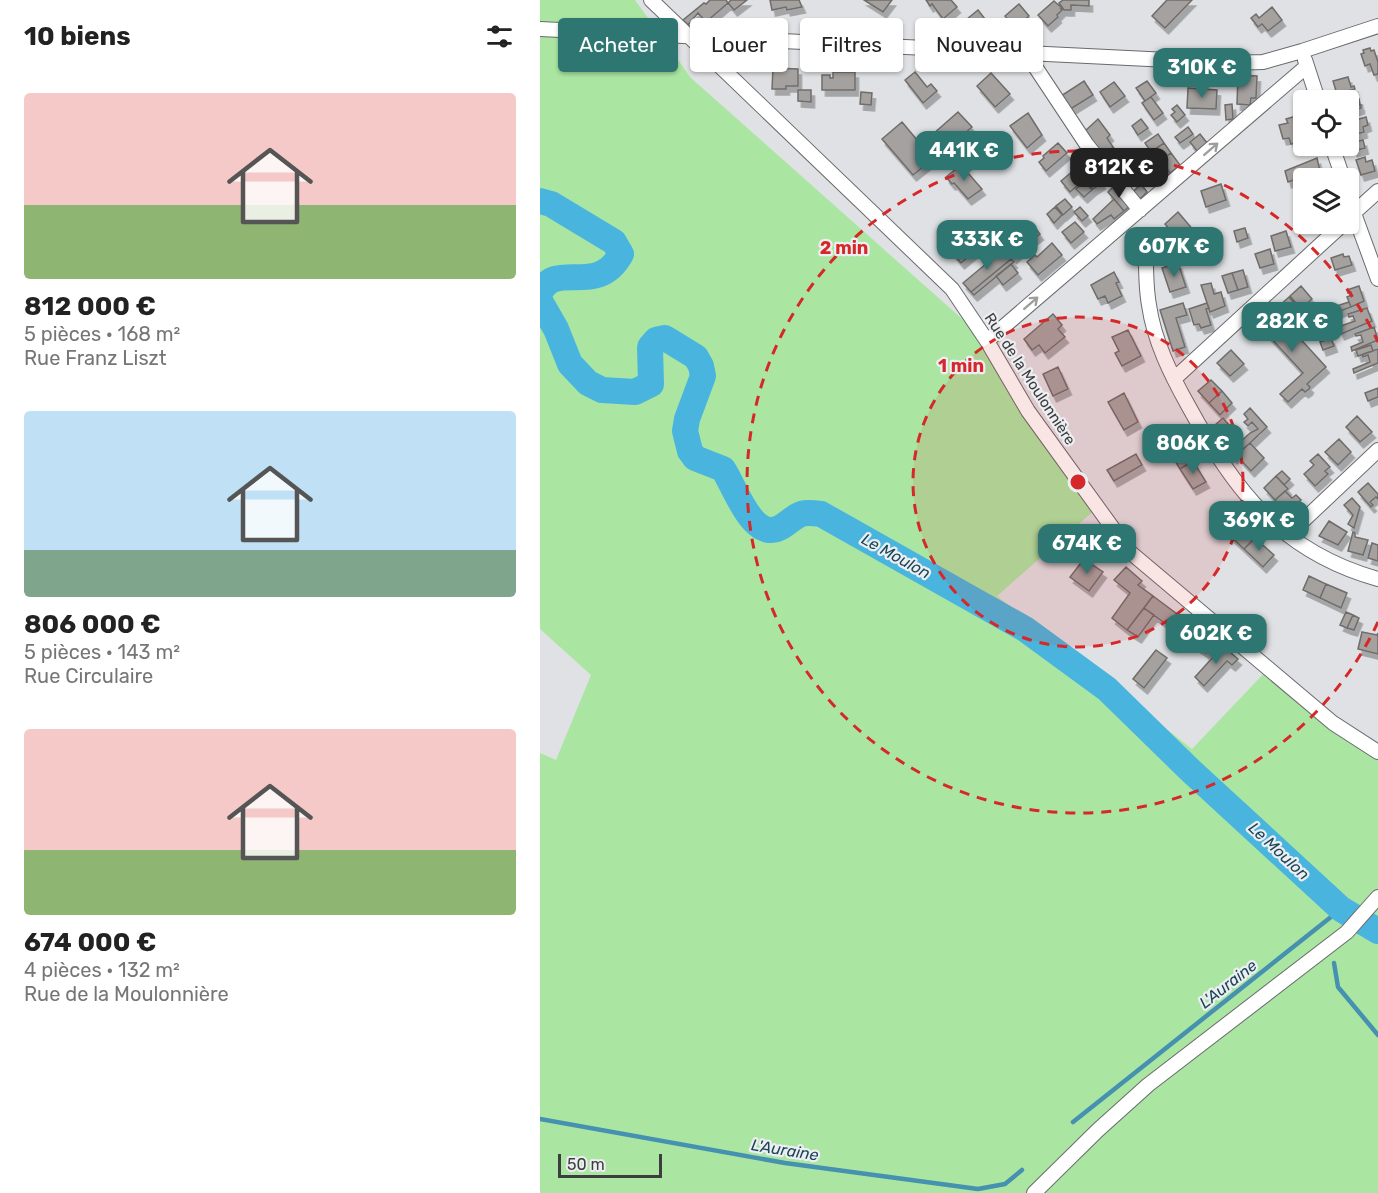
<!DOCTYPE html>
<html lang="fr">
<meta charset="utf-8">
<style>
:root{--surface:#fff;--page:#f2f2f2;--text:#222;--muted:#767676;--accent:#2d7672}
body{margin:0;font-family:Rubik,sans-serif;background:var(--page);color:var(--text);height:100vh;display:flex;flex-direction:column;font-size:22px;white-space:nowrap}
*{box-sizing:border-box;margin:0}
p{font-size:20px;color:var(--muted)}
.icon{flex:none;width:33px;height:33px;fill:none;stroke:currentColor;stroke-width:2;stroke-linecap:round;stroke-linejoin:round}
.map{position:relative;flex:1;overflow:hidden}
.sheet{display:flex;flex-direction:column;background:var(--surface);width:540px}
.sheet>*{flex:none}
.top-card{position:absolute;left:18px;top:18px;width:570px;height:54px;display:flex;gap:12px}
.tools{position:absolute;left:753px;top:90px;display:grid;gap:12px}
.tools a{display:grid;place-items:center;width:66px;height:66px;border-radius:6px;background:var(--surface);box-shadow:0 2px 4px #0004;font-size:30px}
.scale{position:absolute;left:18px;bottom:15px;width:104px;box-sizing:border-box;padding-left:6px;border:3px solid #3c3d3e;border-top:0;font-size:16px;line-height:21px;white-space:nowrap;color:#3c3d3e;-webkit-text-stroke:4px #edeef1;paint-order:stroke}
.price{position:absolute;translate:-50% -51px;padding:0 14px;border-radius:12px;background:var(--accent);color:#fff;font-size:20px;line-height:39px;filter:drop-shadow(0 2px 3px #0008)}
.price::after{content:'';position:absolute;left:50%;top:36px;width:18px;height:14px;margin-left:-9px;background:inherit;clip-path:polygon(0 0,100% 0,50% 100%)}
.price.selected{background:#222;color:#fff}
ul{padding:0;list-style:none}
li{display:grid;align-content:center;gap:12px;height:318px;padding:0 24px}
li span{display:grid;place-items:center;height:186px;border-radius:6px;color:#555}
li>.icon{margin-inline-start:auto}
span .icon{width:108px;height:108px;fill:#fffc;stroke-width:1}
li b{font-size:26px}
h2{display:flex;justify-content:space-between;align-items:center;height:72px;padding:0 24px;font-size:26px}
.pill{padding:0 21px;border-radius:6px;background:var(--surface);box-shadow:0 2px 4px #0004;font-size:21px;line-height:54px}
.pill.selected{background:var(--accent);color:#fff}
main{display:flex;flex:1;min-height:0}
.map>svg:first-child{display:block}
.green{fill:#aae6a2}
.lines{fill:none;stroke-linecap:round;stroke-linejoin:round}
.stream{stroke:#4591af;stroke-width:4.5}
.river{stroke:#49b5df;stroke-width:26}
.building{fill:#a4a19f;stroke:#6f6c6a;stroke-width:1.5;filter:url(#shadow)}
.minor-casing{stroke:#696a6d;stroke-width:16}
.minor{stroke:#fff;stroke-width:14}
.oneway{stroke:#9e9e9e}
.ring{fill:none;stroke:#d62828;stroke-width:3;stroke-dasharray:10 8}
.labels{text-anchor:middle;dominant-baseline:central;stroke-width:4.5;stroke-linejoin:round;paint-order:stroke}
.street-label{font-size:15px;fill:#3c3d3e;stroke:#edeef1}
.water-label{font-size:16px;font-style:italic;fill:#194658;stroke:#edeef1}
.centre{fill:#d62828;stroke:#edeef1;stroke-width:3}
.ring-label{font-size:18px;text-anchor:middle;font-weight:bold;fill:#d62828;stroke:#edeef1;stroke-width:4.5;stroke-linejoin:round;paint-order:stroke}
</style>
<main>
<section class="sheet">
<h2>10 biens<svg class="icon" aria-label="filters" viewBox="0 0 24 24"><path d="M4 7h16M4 17h16"/><circle cx="9" cy="7" r="2"/><circle cx="15" cy="17" r="2"/></svg></h2>
<ul>
<li><span style="background:linear-gradient(#f6c9c9 60%,#8fb573 0)"><svg class="icon" aria-label="home" viewBox="0 0 24 24"><path d="M3 11l9-7 9 7M6 9v11h12V9"/></svg></span><div><b>812 000 €</b><p>5 pièces · 168 m²</p><p>Rue Franz Liszt</p></div></li>
<li><span style="background:linear-gradient(#bfe0f5 75%,#7fa58c 0)"><svg class="icon" aria-label="home" viewBox="0 0 24 24"><path d="M3 11l9-7 9 7M6 9v11h12V9"/></svg></span><div><b>806 000 €</b><p>5 pièces · 143 m²</p><p>Rue Circulaire</p></div></li>
<li><span style="background:linear-gradient(#f6c9c9 65%,#8fb573 0)"><svg class="icon" aria-label="home" viewBox="0 0 24 24"><path d="M3 11l9-7 9 7M6 9v11h12V9"/></svg></span><div><b>674 000 €</b><p>4 pièces · 132 m²</p><p>Rue de la Moulonnière</p></div></li>
</ul>
</section>
<div class="map">
<svg width="838" height="1193" viewBox="0 0 838 1193">
<defs>
<filter id="shadow"><feDropShadow dx="3.5" dy="6" stdDeviation="0" flood-color="#0004"/></filter>
</defs>
<rect width="100%" height="100%" fill="#e0e1e4"/>
<path class="green" d="M0 0H95L151 78 447 341 557 508 457 596 652 749 728 669 838 752V1193H0V753L16 760 51 675 0 629Z"/>
<g class="lines">
<path class="stream" d="M794 963 798 987 838 1035
M0 1119 245 1163 438 1189 465 1184 482 1170
M533 1122 801 909"/>
<path class="river" d="M0 201 11 204 74 242 81 254C57 298 15 259 0 293
M0 301 16 329 30 364 48 383 62 390 95 392 111 384 110 347 116 340 125 338 156 357 161 366 163 376 147 419 145 431 150 451 155 458 183 469C195 486 213 546 243 526 260 514 259 511 281 514L485 629 567 689 651 771 801 909 838 931"/>
</g>
<path class="building" d="M170 0H186L188 3 166 22 158 13 148 25 143 20 164 3 166 4Z
M191 0H207L194 10 188 3Z
M230 0H259L262 7 247 10 246 7 232 10Z
M324 0H352L343 12Z
M386 0H411L417 7 403 19 392 4 390 6Z
M523 0H549V6L531 5V10H524L519 3Z
M627 0H652L625 28 612 16Z
M514 1 523 9H521L522 10 517 15 518 17 508 26 498 15Z
M479 4 489 16 475 28 465 16Z
M732 7 742 20 728 31 722 24 718 27 711 18 716 14 719 18Z
M438 10 448 23 438 32 427 19Z
M830 48 831 51 834 50 838 62V74L834 75 830 64 825 66 821 54 824 53 823 50Z
M233 68 258 69V86H246V89H232Z
M293 72H315V90H282V75H290V78H293Z
M375 72 387 87 391 84 397 91 383 103 365 80Z
M451 73 470 94 455 107 437 86Z
M698 75 717 76 716 98H711L710 105 697 104Z
M808 77 811 87 814 86 815 89 797 94 793 81Z
M544 81 553 95 529 110 521 96Z
M607 81 616 93 605 101 596 88Z
M574 82 585 96 570 107 560 92Z
M648 88 677 90 676 109 647 108Z
M258 90H271V102L258 101Z
M321 92 332 93 331 105 320 104Z
M814 96 815 100 819 99 820 104H817V106L821 105V108L808 112V100H801Z
M611 97 623 113 614 120 602 103Z
M692 104 693 119 686 120 685 105Z
M637 105 645 115 637 122 631 115 635 112 632 109Z
M418 112 432 127 407 149 393 134Z
M488 113 502 135 487 148 470 126Z
M763 114 764 129 758 131 761 141 751 144 749 138 743 139 739 125 748 123 746 119Z
M826 117 828 125 823 127 824 132 810 136 808 122Z
M558 119 570 135 567 138 573 147 563 156 545 131Z
M601 119 608 128 598 135 592 126Z
M362 122 393 159 373 175 342 139Z
M648 127 653 134 640 143 635 137Z
M618 134 624 143 611 152 605 143Z
M660 134 667 143 657 151 650 142Z
M823 140 825 148 814 151 811 143Z
M518 143 527 153 506 171 499 162 504 158 503 156Z
M624 143 631 153 619 161 611 152Z
M573 147 578 153 583 150 588 160 573 170 563 156Z
M594 150 604 164 592 172 590 170 594 167 586 156Z
M604 153 607 157 613 153 619 161 608 170 599 157Z
M631 153 640 165 630 173 621 160Z
M825 157 826 162 832 160 835 171 821 175 816 160Z
M777 158 780 171 748 182 745 171Z
M621 160 630 173 621 181 612 168Z
M421 165 442 189 428 199 414 183 412 184 406 177Z
M534 170 543 181 530 192 521 181Z
M554 174 562 183 553 189 546 181Z
M545 182 552 190 544 197 536 189Z
M601 184 607 192 598 201 593 192Z
M681 184 686 200 666 207 661 191Z
M574 186 591 205 584 211 568 192Z
M525 199 532 207 523 215 516 206Z
M574 199 584 211 574 219 571 215 557 224 553 219Z
M515 207 522 215 514 223 507 214Z
M540 207 548 216 542 221 534 212Z
M638 212 654 231 640 242 625 224Z
M535 222 544 232 531 243 522 232Z
M493 225 500 234 491 241 484 233Z
M705 228 708 238 697 242 694 231Z
M746 231 751 247 735 251 731 236Z
M422 240 433 253 421 263 410 250Z
M473 242 481 250 473 258 465 249Z
M512 243 522 255 498 275 487 262 495 255 497 257Z
M464 249 471 259 431 292 423 283Z
M730 249 734 264 720 268 715 254Z
M803 254 804 257 809 256 812 265 795 270 791 258Z
M471 259 474 262 434 295 431 292Z
M638 263 646 287 630 292 622 268Z
M471 264 478 273 463 285 456 276Z
M703 270 708 287 698 290 692 273Z
M574 272 579 282 576 283 582 296 568 303 565 296 558 299 551 285Z
M692 273 698 290 688 293 682 276Z
M671 283 674 294 681 292 685 306 670 312 661 285Z
M761 286 772 299 763 307 777 320 772 322 750 296Z
M819 286 824 301 811 307 807 297 812 295 811 292 808 293 807 290Z
M749 297 759 309 752 316 755 319 753 321 739 306Z
M809 302 811 307 795 313 790 308Z
M643 303 647 315 636 318 645 347 633 351 620 310Z
M667 303 669 308 666 309 671 325 661 328 659 324 654 325 649 309Z
M827 308 832 321 801 334 798 327 815 321 813 316 809 317 808 314Z
M735 311 786 367 767 384 770 387 769 389 765 392 762 389 748 402 740 394 763 373 714 320 719 316 724 321Z
M513 314 522 325 518 329 525 337 505 353 499 345 492 350 484 339Z
M786 317 790 330 777 334 772 322Z
M834 327 838 340 812 351 811 347 823 342 821 335 816 336 815 334Z
M588 330 601 356 582 366 575 353 579 351 572 337Z
M791 338 794 346 783 350 780 342Z
M831 345 833 351 818 356 816 350Z
M838 349V363L814 373 813 369 830 362 828 355 823 357V354Z
M691 350 704 364 690 376 677 363Z
M518 367 528 389 513 396 503 374Z
M671 380 682 391 669 403 658 391Z
M838 388V397L828 401 825 393Z
M682 391 692 403 680 415 669 403Z
M584 393 598 422 584 430 568 402Z
M710 408 727 427 694 458 689 452 710 433 718 429 712 422 708 426 704 422 708 419 704 414Z
M817 416 832 432 820 442 806 427Z
M683 418 689 425 682 433 675 425Z
M640 439 653 461 640 469 627 447Z
M799 439 811 452 798 465 785 452Z
M710 443 724 458 711 471 696 455Z
M596 454 602 465 574 481 567 470Z
M778 454 790 467 785 471 788 474 775 486 764 474 774 465 770 461Z
M653 461 666 482 653 489 640 469Z
M742 471 750 479 744 485 736 476Z
M736 476 748 489 735 500 724 488Z
M828 483 838 494V499L836 497 830 502 833 505 831 507 818 492Z
M745 491 752 498 756 495 761 500 747 513 735 500Z
M812 498 820 507 814 528 808 524 813 515 804 505Z
M697 521 715 538 704 549 686 532Z
M789 521 807 532 798 545 779 536Z
M813 532 815 533V537L828 540 823 555 808 551Z
M715 538 734 555 723 567 704 549Z
M832 543 838 545V561L828 558Z
M544 559 563 572 549 591 530 577Z
M586 567 602 581 598 585 613 596 587 630 572 618 590 593 574 580Z
M769 576 786 584 780 598 763 590Z
M786 584 807 593 801 608 780 598Z
M613 596 653 626 644 637 604 608Z
M604 608 614 615 598 637 587 630Z
M806 612 813 615 807 628 800 625Z
M813 615 819 618 814 630 807 628Z
M822 632 837 635 838 633V654L818 649Z
M662 633 674 642 666 653 653 644Z
M683 646 698 659 692 665 687 661 664 686 655 677Z
M616 650 627 658 604 688 593 679Z"/>
<g class="lines">
<defs>
<path id="minor" d="M111 0 412 289 447 341 488 411 590 552 793 723 838 752
M0 29 690 63 723 62 762 51 838 26
M486 53 547 145 600 210
M765 60 778 100
M792 146 803 178
M808 197 838 279
M808 218 838 191
M606 237C606 259 605 283 609 305 614 341 631 375 649 407 695 491 741 552 838 579
M447 341 767 66
M634 379 803 224
M748 535 838 450
M494 1193 558 1130 608 1085 807 932 838 897"/>
</defs>
<use href="#minor" class="minor-casing"/>
<use href="#minor" class="minor"/>
</g>
<defs><path id="oneway-shaft" d="M-6 0H5M1.5-3L5.5 0L1.5 3" fill="none" stroke-width="1.6" stroke-linecap="round" stroke-linejoin="round" transform="scale(1.5)"/></defs>
<g class="oneway">
<use href="#oneway-shaft" transform="translate(671 149) rotate(-41)"/>
<use href="#oneway-shaft" transform="translate(491 303) rotate(-41)"/>
</g>
<circle cx="538" cy="482" r="165" fill="#d62828" fill-opacity=".12"/>
<g class="ring">
<circle cx="538" cy="482" r="165"/>
<path d="M838 622A331 331 0 1 1 838 342"/>
</g>
<g class="labels">
<g class="street-label">
<text transform="translate(490 379) rotate(57)">Rue de la Moulonnière</text>
</g>
<g class="water-label">
<text transform="translate(356 556) rotate(29)">Le Moulon</text>
<text transform="translate(739 851) rotate(43)">Le Moulon</text>
<text transform="translate(688 984) rotate(-38)">L'Auraine</text>
<text transform="translate(245 1150) rotate(9)">L'Auraine</text>
</g>
</g>
<circle cx="538" cy="482" r="9" class="centre"/>
<g class="ring-label">
<text x="304" y="254">2 min</text>
<text x="421" y="372">1 min</text>
</g>
</svg>
<div class="tools">
<a><svg class="icon" aria-label="locate" viewBox="0 0 24 24"><circle cx="12" cy="12" r="6"/><path d="M12 2v4M12 18v4M2 12h4M18 12h4"/></svg></a>
<a><svg class="icon" aria-label="layers" viewBox="0 0 24 24"><path d="M12 4l9 5-9 5-9-5zM3 14l9 5 9-5"/></svg></a>
</div>
<div class="scale">50 m</div>
<b class="price" style="left:662px;top:99px">310K €</b>
<b class="price" style="left:424px;top:182px">441K €</b>
<b class="price selected" style="left:579px;top:199px">812K €</b>
<b class="price" style="left:447px;top:271px">333K €</b>
<b class="price" style="left:634px;top:278px">607K €</b>
<b class="price" style="left:752px;top:353px">282K €</b>
<b class="price" style="left:653px;top:475px">806K €</b>
<b class="price" style="left:719px;top:552px">369K €</b>
<b class="price" style="left:547px;top:575px">674K €</b>
<b class="price" style="left:676px;top:665px">602K €</b>
<div class="top-card">
<a class="pill selected">Acheter</a>
<a class="pill">Louer</a>
<a class="pill">Filtres</a>
<a class="pill">Nouveau</a>
</div>
</div>
</main>
